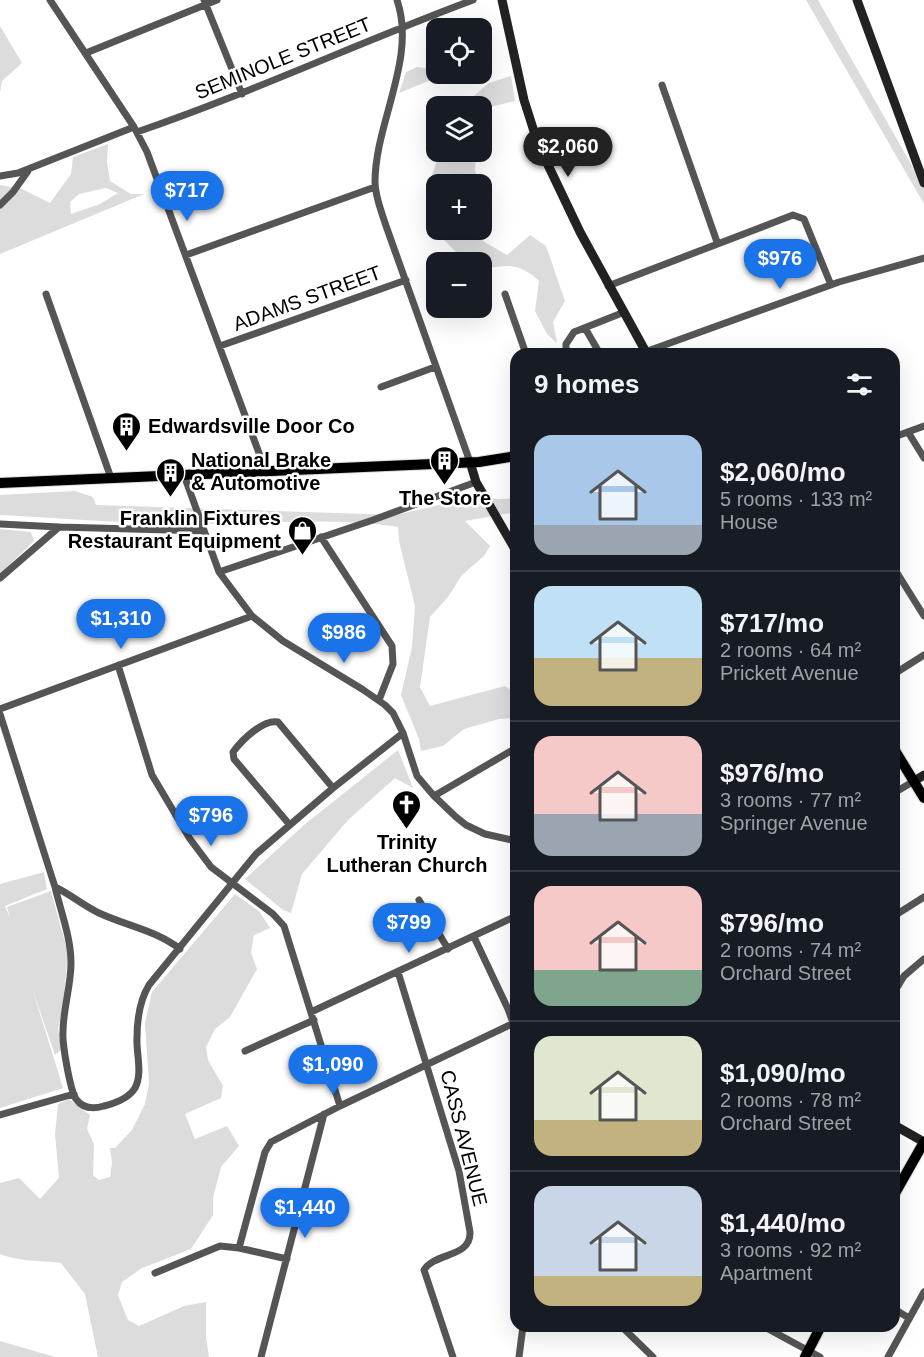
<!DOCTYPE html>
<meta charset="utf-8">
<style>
:root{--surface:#171b24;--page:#242831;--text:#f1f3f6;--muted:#9ea1a6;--line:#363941;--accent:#1a73e8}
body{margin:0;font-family:Helvetica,sans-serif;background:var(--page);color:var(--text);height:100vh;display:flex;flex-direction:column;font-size:22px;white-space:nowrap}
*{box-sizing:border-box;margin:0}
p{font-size:20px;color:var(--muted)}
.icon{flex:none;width:33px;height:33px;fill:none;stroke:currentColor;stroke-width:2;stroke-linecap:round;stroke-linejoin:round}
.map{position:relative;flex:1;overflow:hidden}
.side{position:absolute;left:510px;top:348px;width:390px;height:984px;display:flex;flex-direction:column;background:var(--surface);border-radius:18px;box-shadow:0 6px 24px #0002}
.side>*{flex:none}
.fabs{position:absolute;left:426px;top:18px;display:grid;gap:12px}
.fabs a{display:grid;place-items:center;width:66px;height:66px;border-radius:12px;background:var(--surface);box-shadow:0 6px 24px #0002;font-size:30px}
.price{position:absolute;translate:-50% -51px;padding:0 14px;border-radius:21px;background:var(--accent);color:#fff;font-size:20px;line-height:39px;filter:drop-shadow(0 2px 3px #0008)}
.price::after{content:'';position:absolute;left:50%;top:36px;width:18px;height:14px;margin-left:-9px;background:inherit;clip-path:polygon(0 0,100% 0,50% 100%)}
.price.selected{background:#222;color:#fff}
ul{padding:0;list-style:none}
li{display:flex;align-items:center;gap:18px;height:150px;padding:0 24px}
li+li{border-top:2px solid var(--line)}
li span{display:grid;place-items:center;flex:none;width:168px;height:120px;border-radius:18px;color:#555}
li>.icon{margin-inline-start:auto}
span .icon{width:72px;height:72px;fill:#fffc;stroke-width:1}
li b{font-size:26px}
h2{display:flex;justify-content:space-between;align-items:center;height:72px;padding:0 24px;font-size:26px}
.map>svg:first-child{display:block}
.green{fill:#dcdcdc;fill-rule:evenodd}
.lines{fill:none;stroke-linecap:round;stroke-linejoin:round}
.primary-casing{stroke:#dbdbdb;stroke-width:12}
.street{stroke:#555;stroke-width:7}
.secondary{stroke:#222;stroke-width:9}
.primary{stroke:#000;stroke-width:10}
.labels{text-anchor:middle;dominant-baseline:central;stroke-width:5;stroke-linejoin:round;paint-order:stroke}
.street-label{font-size:20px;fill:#000;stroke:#fff}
.poi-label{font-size:20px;font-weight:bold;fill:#000;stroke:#fff;text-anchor:start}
</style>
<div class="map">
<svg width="924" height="1357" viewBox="0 0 924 1357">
<rect width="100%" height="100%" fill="#fff"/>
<path class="green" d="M806 0H818L924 187V204Z
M0 26 22 63 2 81 0 92Z
M417 67 436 69V74H446L399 93 406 72Z
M511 76 515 101 486 108 482 120V106H462L489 83Z
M108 144 107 162 110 181 131 194H144L0 254V185L22 189 50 203 71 174 73 157ZM106 188 118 193 100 204 71 214 70 202 79 194Z
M440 152H476L475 171 480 184H436V230H481L483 241 507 255 530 235 546 246 565 301 553 322 557 343 547 334 535 311 539 281C519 262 507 265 482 269V262H463L456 252 434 230 430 212 429 184Z
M75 491 93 497 96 505 396 515 473 497 500 499 516 498V512L465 521 490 546 484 556 462 575 448 597 430 617 420 687 430 706 505 686 516 693V718L499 719 464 729 443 746 421 751 419 739 401 695 412 647 415 606 399 541 398 527C326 516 251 525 178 524 119 523 59 518 0 515V495Z
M0 529 31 532 34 541 0 574Z
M398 750 413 788 395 778 348 820 302 874 291 913 283 910 245 879 304 825Z
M44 872 47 889 5 906 10 918 7 907 51 891 68 953 63 1005 58 1028 61 1050 55 1055 32 988 63 1088 0 1108V884Z
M235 894 259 911 270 928 254 935 251 952 257 969 230 1017 215 1029 206 1047 208 1060 223 1086 221 1098 185 1114 195 1139 227 1126 239 1146 221 1167 213 1198V1215L191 1249 142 1268 122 1282 118 1295 128 1320 139 1326 184 1306 206 1302V1337L209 1357H98L85 1294 61 1263C40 1260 19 1262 0 1254V1183L19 1178 40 1199 59 1178 55 1134 58 1104 69 1099 90 1115 87 1129 94 1144 93 1175 99 1180 110 1177 112 1163 110 1148H115L132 1130 145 1104 149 1083 145 1023 152 992Z
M0 1341 55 1357H0Z"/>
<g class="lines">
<defs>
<path id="primary" d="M0 483 479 462 516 456
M894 749 924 798
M894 1195 924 1142
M805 1357 821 1326"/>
</defs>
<use href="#primary" class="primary-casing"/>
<path class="street" d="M50 0 134 127 147 152 259 453 263 471
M204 0 242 94
M397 0C417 58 375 123 375 182 375 196 381 210 385 223L470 462
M86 53 217 0
M662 85 717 242
M137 132C251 93 360 42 473 0
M0 176 18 173 134 127
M0 205 13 192 28 171
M186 255 375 187
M608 286 793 215 804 219 831 285
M46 294 111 478
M505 294 526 354
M585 328 600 354
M220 346 406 280
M645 352 839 282 924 258
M566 354V344L574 332 622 313
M381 387 435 367
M908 432 924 458
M894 437 924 426
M184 475 219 572 252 616 283 641 362 689 385 705 393 713 403 733 417 776 434 796 456 817 466 825 485 834 516 841
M0 524 59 527
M321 537 392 646 393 664 379 700
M894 568 924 616
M219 572 373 520 476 482
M0 578 59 527 204 531
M118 665 152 775 190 839 211 867 273 914 284 926 340 1106
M894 674 924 655
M0 709 252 616
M0 714 55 887C70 894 84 906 99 913 127 926 155 930 180 949
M894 793 914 781
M434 796 516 748
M289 824 234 759 233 752C242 740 263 719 278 722L333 788
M55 887C61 912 71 938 71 963 71 986 63 1009 63 1032 62 1043 70 1090 76 1099 83 1109 94 1109 104 1106 116 1103 129 1098 135 1088 143 1073 136 1053 137 1038 137 1020 140 1000 149 985L256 854 333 788 403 733
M419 900 448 949
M894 916 924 897
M474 937 508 1009 516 1031
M398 972 459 1171 470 1232C471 1258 435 1252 424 1270L453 1357
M898 986 904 976 924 959
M311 1012 516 916
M245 1051 314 1020
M0 1115 74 1094
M239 1248 265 1152 271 1142 340 1106 516 1022
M155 1273 220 1246 239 1248 287 1259
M894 1309 909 1318
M621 1326 653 1357
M763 1326 820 1357
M261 1357 324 1114
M519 1357 523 1326
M888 1357 924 1292"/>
<path class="secondary" d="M502 0 524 100 538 144 580 232 647 354
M857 0 924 183
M470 462 476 482 516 551
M914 781 924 775
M894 1125 924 1142"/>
<use href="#primary" class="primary"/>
</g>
<defs>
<symbol id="building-pin" viewBox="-11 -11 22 30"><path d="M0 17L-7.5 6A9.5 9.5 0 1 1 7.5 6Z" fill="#000" stroke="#fff"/><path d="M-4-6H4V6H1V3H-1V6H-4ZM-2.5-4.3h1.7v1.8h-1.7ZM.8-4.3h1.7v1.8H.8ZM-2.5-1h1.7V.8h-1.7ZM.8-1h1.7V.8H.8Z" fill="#fff"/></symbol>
<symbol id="shop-pin" viewBox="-11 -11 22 30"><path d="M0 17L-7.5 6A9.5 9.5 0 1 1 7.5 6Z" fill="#000" stroke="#fff"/><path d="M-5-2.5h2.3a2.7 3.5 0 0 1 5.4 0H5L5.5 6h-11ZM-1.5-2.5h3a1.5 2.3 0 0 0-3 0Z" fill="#fff"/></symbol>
<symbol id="church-pin" viewBox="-11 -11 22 30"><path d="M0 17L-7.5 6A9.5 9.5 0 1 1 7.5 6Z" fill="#000" stroke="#fff"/><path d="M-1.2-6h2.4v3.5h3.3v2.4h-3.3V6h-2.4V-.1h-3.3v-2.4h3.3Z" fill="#fff"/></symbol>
</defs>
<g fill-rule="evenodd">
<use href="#building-pin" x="110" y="410" width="33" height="45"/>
<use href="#building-pin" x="428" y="444" width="33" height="45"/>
<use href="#building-pin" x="154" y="456" width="33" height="45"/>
<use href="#shop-pin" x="286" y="514" width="33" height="45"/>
<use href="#church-pin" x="390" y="788" width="33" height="45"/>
</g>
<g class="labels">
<g class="street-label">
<text transform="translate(283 58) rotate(-22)">SEMINOLE STREET</text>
<text transform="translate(307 298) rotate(-20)">ADAMS STREET</text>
<text transform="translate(464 1138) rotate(76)">CASS AVENUE</text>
</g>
<g class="poi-label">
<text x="148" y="426">Edwardsville Door Co</text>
<text x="191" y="460">National Brake<tspan x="191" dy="23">&amp; Automotive</tspan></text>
<text x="445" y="498" text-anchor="middle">The Store</text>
<text x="281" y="518" text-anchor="end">Franklin Fixtures<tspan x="281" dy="23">Restaurant Equipment</tspan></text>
<text x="407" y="842" text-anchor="middle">Trinity<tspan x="407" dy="23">Lutheran Church</tspan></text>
</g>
</g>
</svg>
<div class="fabs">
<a><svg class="icon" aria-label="locate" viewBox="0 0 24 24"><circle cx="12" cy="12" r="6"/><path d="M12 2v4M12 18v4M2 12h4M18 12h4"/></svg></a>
<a><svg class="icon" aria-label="layers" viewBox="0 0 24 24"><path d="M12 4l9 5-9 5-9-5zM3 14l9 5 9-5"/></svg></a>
<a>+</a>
<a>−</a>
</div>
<b class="price selected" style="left:568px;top:178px">$2,060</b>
<b class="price" style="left:187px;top:222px">$717</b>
<b class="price" style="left:780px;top:290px">$976</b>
<b class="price" style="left:121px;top:650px">$1,310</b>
<b class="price" style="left:344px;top:664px">$986</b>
<b class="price" style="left:211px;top:847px">$796</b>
<b class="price" style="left:409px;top:954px">$799</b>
<b class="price" style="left:333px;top:1096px">$1,090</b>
<b class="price" style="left:305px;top:1239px">$1,440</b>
<section class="side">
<h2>9 homes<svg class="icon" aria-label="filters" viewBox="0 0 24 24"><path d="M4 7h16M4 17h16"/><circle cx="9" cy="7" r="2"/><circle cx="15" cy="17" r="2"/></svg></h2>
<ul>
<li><span style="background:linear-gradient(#a9c7e8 75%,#9aa5b1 0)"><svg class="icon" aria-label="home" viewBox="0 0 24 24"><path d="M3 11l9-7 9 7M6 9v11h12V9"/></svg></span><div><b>$2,060/mo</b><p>5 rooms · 133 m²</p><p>House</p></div></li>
<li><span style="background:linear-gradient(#bfe0f5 60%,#c2b280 0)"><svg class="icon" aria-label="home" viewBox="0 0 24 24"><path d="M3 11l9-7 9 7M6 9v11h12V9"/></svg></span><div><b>$717/mo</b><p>2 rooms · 64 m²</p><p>Prickett Avenue</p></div></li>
<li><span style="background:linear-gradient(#f6c9c9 65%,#9aa5b1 0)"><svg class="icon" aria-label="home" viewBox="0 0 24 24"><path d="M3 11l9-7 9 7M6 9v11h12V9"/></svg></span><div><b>$976/mo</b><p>3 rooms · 77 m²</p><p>Springer Avenue</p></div></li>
<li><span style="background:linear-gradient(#f6c9c9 70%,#7fa58c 0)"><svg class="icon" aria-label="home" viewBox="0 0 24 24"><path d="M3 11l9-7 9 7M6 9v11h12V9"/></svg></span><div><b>$796/mo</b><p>2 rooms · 74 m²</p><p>Orchard Street</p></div></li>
<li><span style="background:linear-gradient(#dfe7d0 70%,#c2b280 0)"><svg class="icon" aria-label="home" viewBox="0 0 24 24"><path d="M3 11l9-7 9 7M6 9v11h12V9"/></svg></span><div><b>$1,090/mo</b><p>2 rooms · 78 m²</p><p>Orchard Street</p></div></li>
<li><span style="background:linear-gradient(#c9d6e8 75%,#c2b280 0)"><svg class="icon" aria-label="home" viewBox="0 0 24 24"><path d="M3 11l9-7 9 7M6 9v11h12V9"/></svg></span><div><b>$1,440/mo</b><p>3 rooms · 92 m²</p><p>Apartment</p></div></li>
</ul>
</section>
</div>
